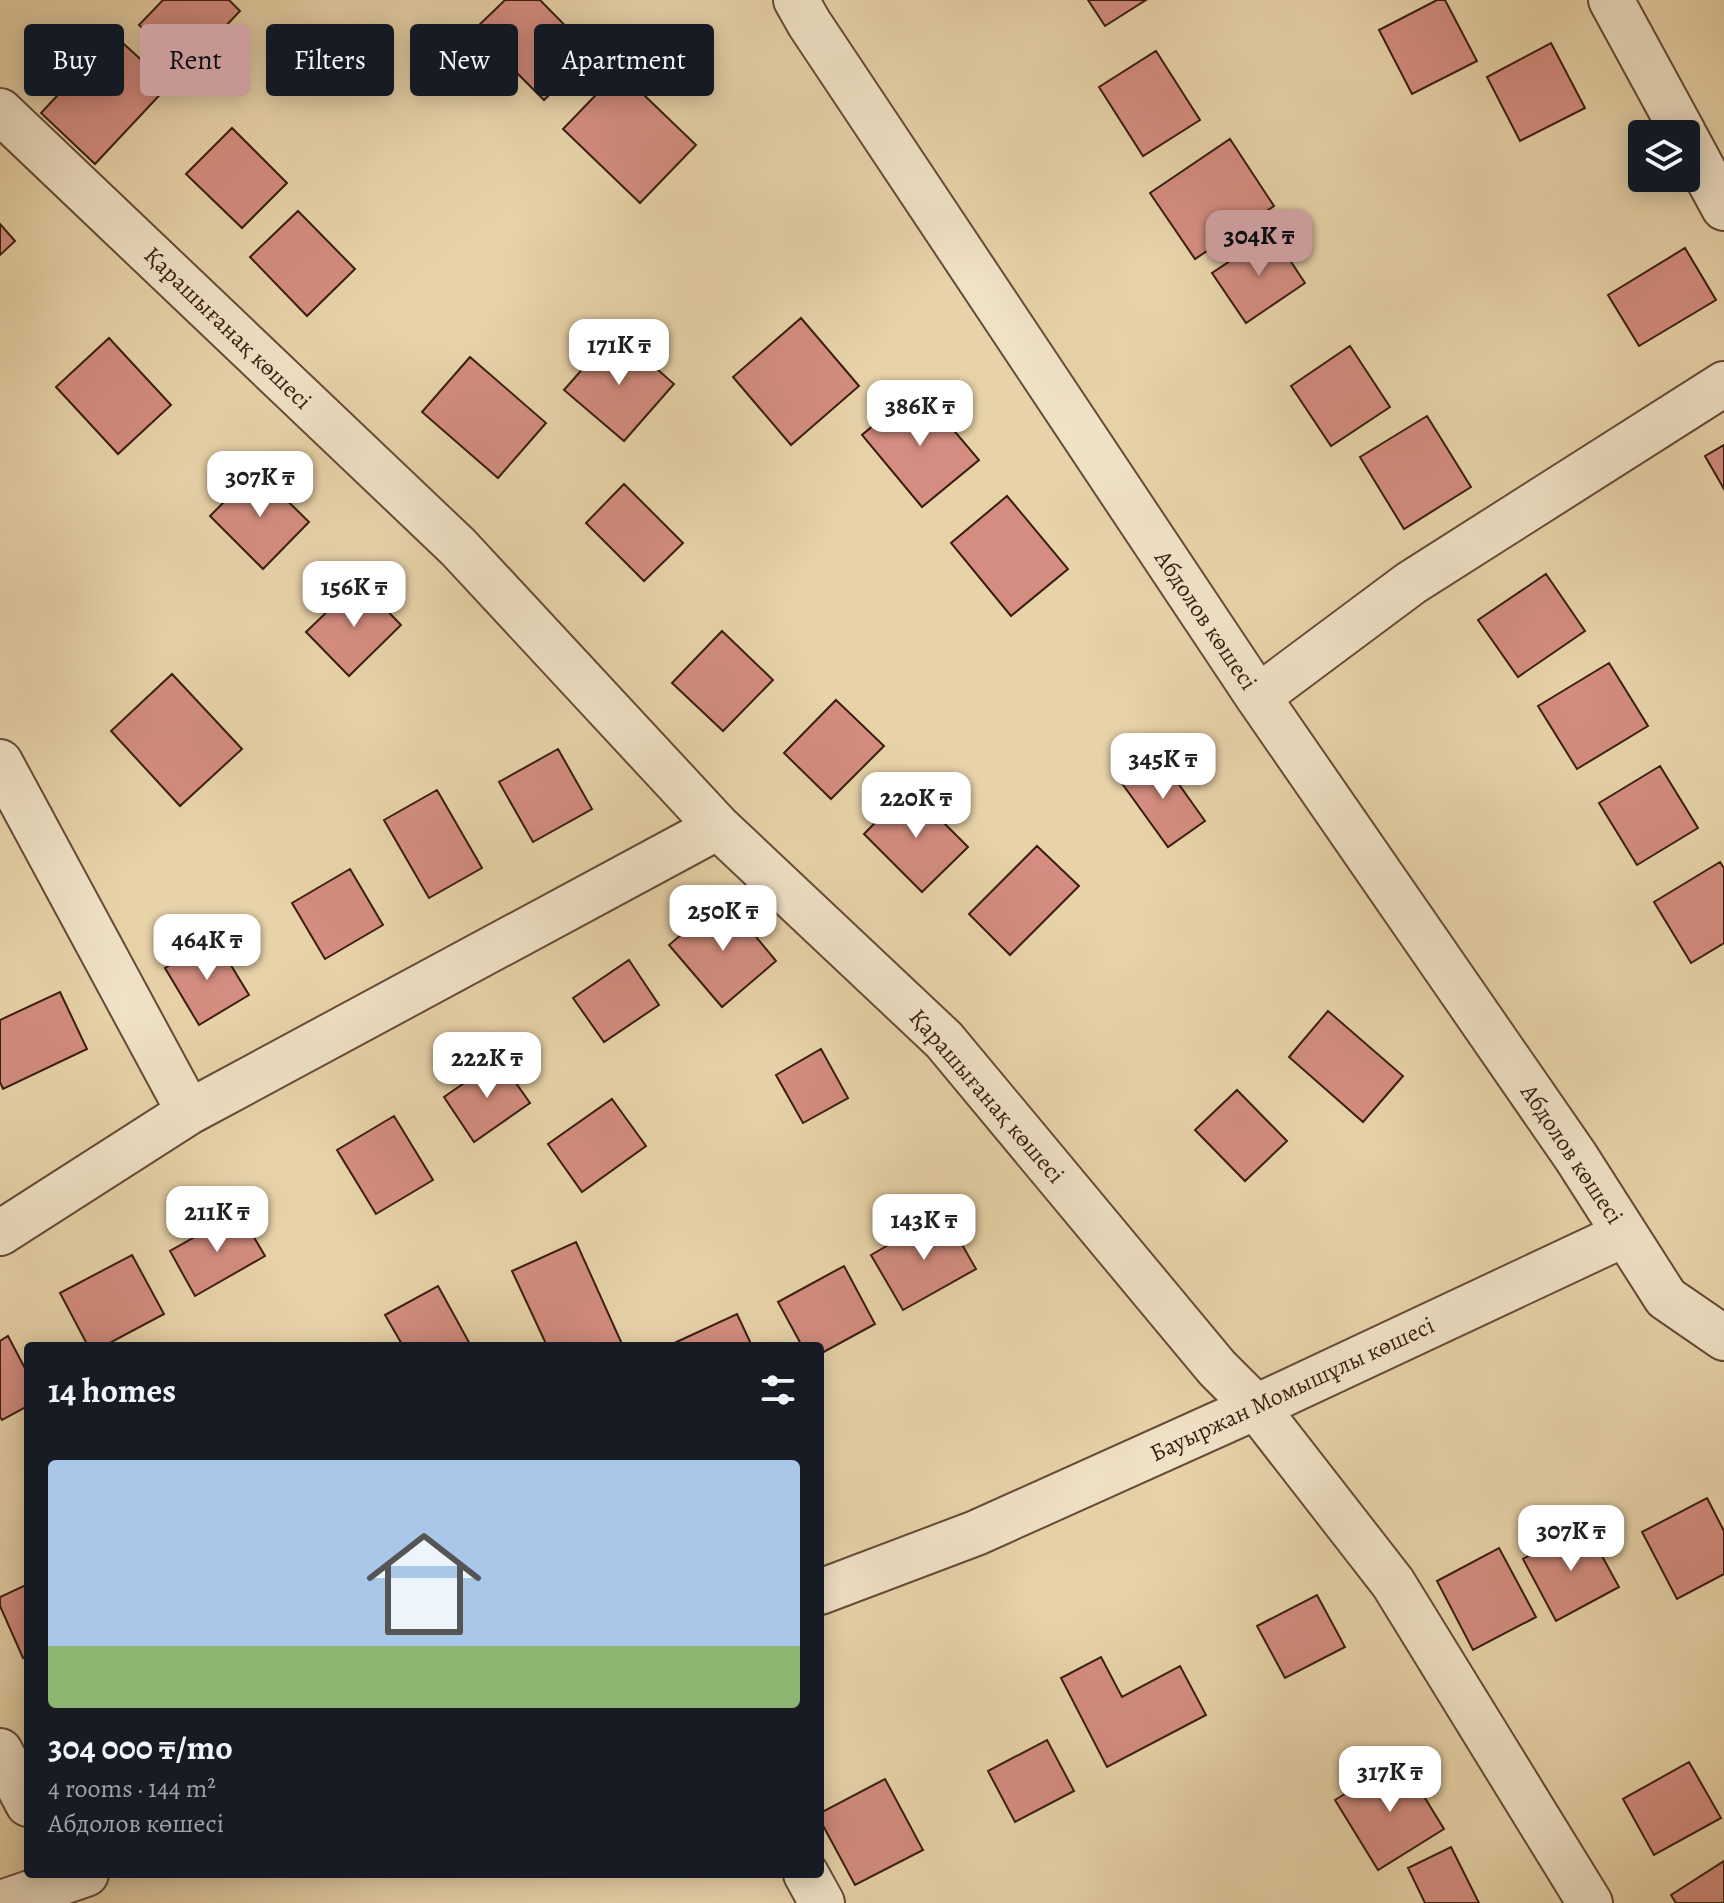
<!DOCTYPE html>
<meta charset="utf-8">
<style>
:root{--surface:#171b24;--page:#20242c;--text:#f1f3f6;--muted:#9ea1a6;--line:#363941;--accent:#c59692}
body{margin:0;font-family:Alegreya,serif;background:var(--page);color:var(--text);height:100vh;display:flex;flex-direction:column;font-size:30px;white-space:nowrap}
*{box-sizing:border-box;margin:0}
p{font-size:26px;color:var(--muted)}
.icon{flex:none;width:44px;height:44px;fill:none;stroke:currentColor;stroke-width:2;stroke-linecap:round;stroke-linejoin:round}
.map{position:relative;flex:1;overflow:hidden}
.side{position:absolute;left:24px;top:1342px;width:800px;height:536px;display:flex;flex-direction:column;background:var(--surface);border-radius:8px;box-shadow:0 4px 20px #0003}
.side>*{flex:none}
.hud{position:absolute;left:24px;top:24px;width:800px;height:72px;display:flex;gap:16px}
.buttons{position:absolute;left:1628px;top:120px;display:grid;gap:16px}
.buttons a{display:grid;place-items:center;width:72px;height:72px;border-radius:8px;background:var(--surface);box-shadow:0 4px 20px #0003;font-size:40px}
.price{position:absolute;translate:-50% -68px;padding:0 18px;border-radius:16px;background:#fff;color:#222;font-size:26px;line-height:52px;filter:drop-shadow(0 2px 4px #0008)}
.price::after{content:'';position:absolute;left:50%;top:48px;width:24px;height:18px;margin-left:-12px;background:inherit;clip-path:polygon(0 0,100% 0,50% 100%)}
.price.current{background:var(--accent);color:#111}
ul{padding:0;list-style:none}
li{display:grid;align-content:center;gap:16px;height:424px;padding:0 24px}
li+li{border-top:2px solid var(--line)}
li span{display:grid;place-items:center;height:248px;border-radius:8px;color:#555}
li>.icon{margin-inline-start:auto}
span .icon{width:144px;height:144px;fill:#fffc;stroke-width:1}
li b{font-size:34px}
h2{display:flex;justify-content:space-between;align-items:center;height:96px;padding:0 24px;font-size:34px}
.tag{padding:0 28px;border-radius:8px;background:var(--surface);box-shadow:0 4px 20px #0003;font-size:28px;line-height:72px}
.tag.current{background:var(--accent);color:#111}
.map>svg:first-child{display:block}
.building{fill:#d48d80;stroke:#391e10;stroke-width:2}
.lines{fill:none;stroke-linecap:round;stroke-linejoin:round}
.minor-casing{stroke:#654b36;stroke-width:48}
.minor{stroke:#f0e2c7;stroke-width:44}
.labels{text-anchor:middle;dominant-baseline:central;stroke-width:6;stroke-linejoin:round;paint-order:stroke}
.street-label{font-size:24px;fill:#391e10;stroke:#f0e2c7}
</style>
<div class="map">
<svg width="1724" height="1903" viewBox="0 0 1724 1903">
<rect width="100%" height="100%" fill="#e8d3a9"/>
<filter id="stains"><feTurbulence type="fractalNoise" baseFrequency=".0025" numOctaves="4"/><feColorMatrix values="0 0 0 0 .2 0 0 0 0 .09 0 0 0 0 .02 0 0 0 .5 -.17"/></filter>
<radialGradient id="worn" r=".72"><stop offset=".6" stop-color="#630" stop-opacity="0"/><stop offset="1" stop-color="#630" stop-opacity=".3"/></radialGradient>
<path class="building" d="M163 0H229L240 11 185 69 139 25Z
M505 0H540L592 53 544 100 474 30Z
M1088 0H1146L1105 26Z
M1437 0H1445L1477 61 1412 94 1379 30Z
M114 35 169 85 95 164 41 113Z
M1551 43 1585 108 1520 141 1487 77Z
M1156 51 1200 120 1143 156 1099 87Z
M619 71 696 145 640 203 563 129Z
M232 128 287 183 242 228 186 174Z
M1230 139 1274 206 1195 259 1150 193Z
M298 211 355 269 307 316 250 257Z
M0 224 15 241 0 255Z
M1272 233 1305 283 1246 323 1212 273Z
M1685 248 1716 300 1639 346 1608 295Z
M801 318 859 386 791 445 733 377Z
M615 332 674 384 624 441 564 390Z
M109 338 171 405 118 454 56 387Z
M1350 346 1390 407 1331 446 1291 386Z
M470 357 546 423 498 478 422 412Z
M918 388 979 460 922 507 862 435Z
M1427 416 1471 487 1404 529 1360 457Z
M1724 445V489L1705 456Z
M256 470 309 522 263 569 210 516Z
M624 484 683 543 644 581 586 523Z
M1007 496 1068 569 1011 616 951 543Z
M1546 574 1585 631 1518 677 1478 620Z
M359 581 401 625 349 676 306 632Z
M722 631 773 680 723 731 672 683Z
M1609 663 1648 726 1577 769 1538 706Z
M172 674 242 749 180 806 111 731Z
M836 700 884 746 831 799 784 753Z
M558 749 592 809 533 842 499 782Z
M1158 755 1205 821 1168 847 1121 782Z
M1660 766 1698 828 1637 865 1599 803Z
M909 788 968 847 922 892 864 834Z
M437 790 482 868 429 898 384 820Z
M1037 846 1079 886 1010 955 969 914Z
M1720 862 1724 868V943L1691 963 1654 902Z
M350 869 383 925 325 959 292 903Z
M724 898 776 961 722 1007 669 945Z
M215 939 249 995 199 1025 165 968Z
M629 960 659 1005 604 1042 573 998Z
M60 992 87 1049 3 1089 0 1082V1020Z
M1328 1011 1403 1076 1363 1122 1289 1057Z
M821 1049 848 1098 803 1123 776 1075Z
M499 1059 530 1103 474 1142 444 1097Z
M1237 1090 1287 1141 1245 1181 1195 1130Z
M612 1099 646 1146 582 1192 548 1144Z
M394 1116 433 1180 376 1214 337 1150Z
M239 1212 265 1256 195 1296 170 1251Z
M944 1213 976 1269 903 1310 871 1255Z
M576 1242 622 1344 618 1346H547L512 1271Z
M132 1255 164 1314 104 1346H88L60 1293Z
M844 1266 875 1324 820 1354V1346H802L778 1302Z
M438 1286 471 1346H403L385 1315Z
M737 1314 752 1346H670V1345Z
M8 1336 28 1374V1406L2 1420 0 1417V1341Z
M1707 1498 1724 1531V1574L1677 1599 1642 1532Z
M1585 1525 1619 1587 1556 1621 1523 1559Z
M1499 1548 1536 1617 1473 1650 1437 1581Z
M28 1584V1656L23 1658 0 1606V1597Z
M1317 1595 1345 1647 1285 1678 1257 1626Z
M1101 1657 1122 1697 1180 1666 1206 1715 1107 1767 1061 1678Z
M1047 1740 1074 1791 1015 1822 988 1771Z
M1401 1759 1444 1829 1378 1870 1335 1800Z
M1689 1762 1721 1818 1654 1855 1623 1799Z
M885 1779 923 1850 855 1885 820 1820V1813Z
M1451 1847 1479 1903H1425L1408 1868Z
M1724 1861V1903H1676L1671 1895Z"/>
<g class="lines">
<defs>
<path id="minor" d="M796 0 809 23 1258 697 1576 1157 1666 1298 1724 1338
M1611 0 1684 134
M0 111 458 547 718 827 944 1040 1217 1368 1256 1407 1393 1583 1590 1903
M1686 138 1724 208
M1258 697 1411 583 1724 384
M0 762 189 1112
M0 1233 189 1112 718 827
M820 1592 976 1533 1256 1407 1625 1234
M0 1751 28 1804
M806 1874 822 1903
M1 1903 86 1874"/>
</defs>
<use href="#minor" class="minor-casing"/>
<use href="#minor" class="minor"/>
</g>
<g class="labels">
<g class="street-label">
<text transform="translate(228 328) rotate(44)">Қарашығанақ көшесі</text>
<text transform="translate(1206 620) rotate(56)">Абдолов көшесі</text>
<text transform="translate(987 1096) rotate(49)">Қарашығанақ көшесі</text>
<text transform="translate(1572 1154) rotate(56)">Абдолов көшесі</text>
<text transform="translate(1292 1389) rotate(-25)">Бауыржан Момышұлы көшесі</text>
</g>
</g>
<rect width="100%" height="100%" filter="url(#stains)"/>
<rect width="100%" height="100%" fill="url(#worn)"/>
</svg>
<div class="buttons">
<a><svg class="icon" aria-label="layers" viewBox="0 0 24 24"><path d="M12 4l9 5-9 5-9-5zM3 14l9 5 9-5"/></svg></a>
</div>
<b class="price current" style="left:1259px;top:278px">304K ₸</b>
<b class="price" style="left:619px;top:387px">171K ₸</b>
<b class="price" style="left:920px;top:448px">386K ₸</b>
<b class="price" style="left:260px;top:519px">307K ₸</b>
<b class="price" style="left:354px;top:629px">156K ₸</b>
<b class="price" style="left:1163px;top:801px">345K ₸</b>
<b class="price" style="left:916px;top:840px">220K ₸</b>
<b class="price" style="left:723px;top:953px">250K ₸</b>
<b class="price" style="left:207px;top:982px">464K ₸</b>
<b class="price" style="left:487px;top:1100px">222K ₸</b>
<b class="price" style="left:217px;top:1254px">211K ₸</b>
<b class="price" style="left:924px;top:1262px">143K ₸</b>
<b class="price" style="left:1571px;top:1573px">307K ₸</b>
<b class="price" style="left:1390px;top:1814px">317K ₸</b>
<div class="hud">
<a class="tag">Buy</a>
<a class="tag current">Rent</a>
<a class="tag">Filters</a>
<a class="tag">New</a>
<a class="tag">Apartment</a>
</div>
<section class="side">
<h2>14 homes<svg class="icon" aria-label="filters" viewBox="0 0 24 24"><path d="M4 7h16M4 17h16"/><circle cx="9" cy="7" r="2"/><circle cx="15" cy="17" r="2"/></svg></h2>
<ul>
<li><span style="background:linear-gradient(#a9c7e8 75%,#8fb573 0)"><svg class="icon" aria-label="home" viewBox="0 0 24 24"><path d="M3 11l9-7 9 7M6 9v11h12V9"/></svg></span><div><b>304 000 ₸/mo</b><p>4 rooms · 144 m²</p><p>Абдолов көшесі</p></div></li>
</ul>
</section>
</div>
